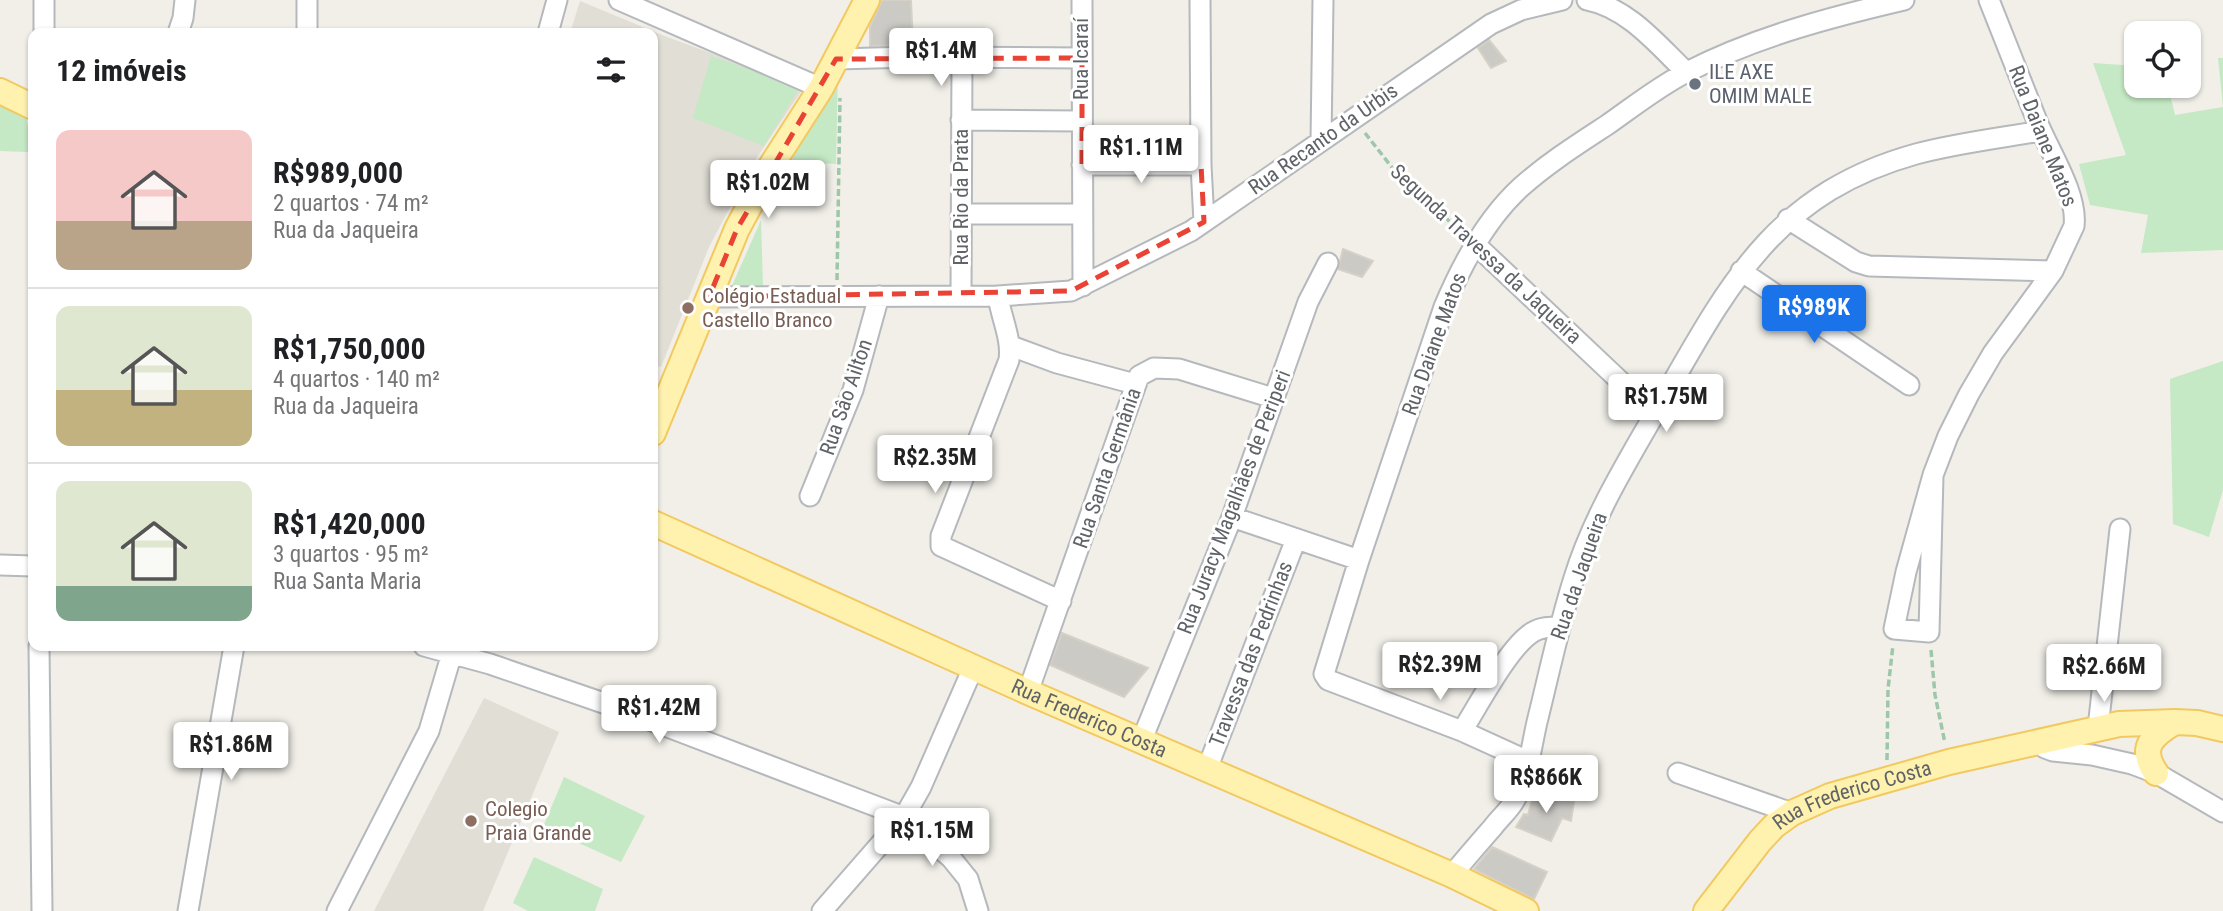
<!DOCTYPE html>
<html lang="pt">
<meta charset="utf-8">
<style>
:root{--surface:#fff;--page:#f2f2f2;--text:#202124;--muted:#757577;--line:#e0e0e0;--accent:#1a73e8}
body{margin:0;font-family:"Roboto Condensed",sans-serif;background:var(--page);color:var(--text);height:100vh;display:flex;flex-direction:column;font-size:26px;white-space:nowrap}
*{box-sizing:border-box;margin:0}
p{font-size:23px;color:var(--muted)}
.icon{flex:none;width:38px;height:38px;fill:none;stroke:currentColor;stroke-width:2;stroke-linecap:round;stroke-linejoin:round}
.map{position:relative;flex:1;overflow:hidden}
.panel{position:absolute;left:28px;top:28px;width:630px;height:623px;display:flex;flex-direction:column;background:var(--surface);border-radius:14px;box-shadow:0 2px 5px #0004}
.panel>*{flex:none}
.buttons{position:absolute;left:2124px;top:21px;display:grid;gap:14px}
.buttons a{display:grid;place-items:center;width:77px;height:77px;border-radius:14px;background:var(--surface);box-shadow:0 2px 5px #0004;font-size:35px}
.price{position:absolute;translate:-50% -60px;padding:0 16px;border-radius:7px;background:#fff;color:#222;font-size:23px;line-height:46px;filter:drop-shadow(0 2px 4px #0008)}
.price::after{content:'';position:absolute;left:50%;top:42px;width:21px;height:16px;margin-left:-10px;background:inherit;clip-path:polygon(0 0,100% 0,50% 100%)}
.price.selected{background:var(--accent);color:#fff}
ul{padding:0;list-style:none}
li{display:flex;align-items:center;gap:21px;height:175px;padding:0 28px}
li+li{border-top:2px solid var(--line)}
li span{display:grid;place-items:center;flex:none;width:196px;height:140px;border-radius:14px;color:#555}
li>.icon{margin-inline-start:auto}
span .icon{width:84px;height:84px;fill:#fffc;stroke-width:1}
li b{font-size:30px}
h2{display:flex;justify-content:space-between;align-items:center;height:84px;padding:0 28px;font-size:30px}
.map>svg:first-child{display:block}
.education{fill:#e1ded6}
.green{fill:#c5e8c5}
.building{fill:#cccac5;stroke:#d6d1c6;stroke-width:2}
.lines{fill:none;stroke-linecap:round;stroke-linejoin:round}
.minor-casing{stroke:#b5b8bc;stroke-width:23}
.major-casing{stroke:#f2c960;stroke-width:28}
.path{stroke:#9cc7a9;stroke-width:3.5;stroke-dasharray:7 3.5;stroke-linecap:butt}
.minor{stroke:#fff;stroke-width:19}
.major{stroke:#fff2af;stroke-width:24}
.marked{fill:none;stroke:#ea4335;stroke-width:5;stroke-dasharray:14 9;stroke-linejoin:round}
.worship-dot{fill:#6b7280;stroke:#fff;stroke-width:2.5}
.education-dot{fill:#8d6e63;stroke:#fff;stroke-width:2.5}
.labels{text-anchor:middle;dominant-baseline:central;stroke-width:6;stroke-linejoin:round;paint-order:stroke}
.street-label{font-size:21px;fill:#5f6368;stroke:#fff}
.worship-label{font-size:21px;fill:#5b616d;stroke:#fff;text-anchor:start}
.education-label{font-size:21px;fill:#785e54;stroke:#fff;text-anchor:start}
</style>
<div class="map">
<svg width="2223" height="911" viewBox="0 0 2223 911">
<rect width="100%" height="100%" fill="#f1efe8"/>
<path class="education" d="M580 1 667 37 804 87 754 162 709 247 661 367 653 365V33H570Z
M484 698 559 732 483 911H374Z"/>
<path class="green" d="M711 56 800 87 764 146 693 118Z
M2218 58H2223V250L2141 253 2148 215 2090 205 2079 164 2126 155 2093 63 2137 66V86H2168L2175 115 2223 107Z
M838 70 836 164 791 162Z
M0 103 25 114 33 148 27 152 0 151Z
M761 220 763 288H731Z
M2223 361V490L2209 537 2173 524 2170 379Z
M564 777 645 816 621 862 543 827Z
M534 857 603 889 595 911H528L513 903Z"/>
<path class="building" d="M882 0H911L913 45 870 46V27Z
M1489 40 1506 61 1491 68 1478 48Z
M1343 249 1373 261 1362 277 1338 269Z
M1062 633 1148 668 1124 697 1050 665Z
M1535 789 1574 802 1571 821 1562 818 1551 841 1516 827 1524 814 1528 815Z
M1492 847 1547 872 1534 899 1474 869Z"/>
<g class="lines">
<defs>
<path id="minor" d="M619 0 821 88
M1082 0 1083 286
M1200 0 1201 165 1204 222
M1587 0C1628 8 1657 44 1686 72
M44 33V0
M178 33 183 18 185 0
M307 33V0
M548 33 557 0
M836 59 913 57 1082 58
M961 120 1081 121
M1321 141 1323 0
M1082 165H1201
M961 214H1082
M1788 219 1856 262 1869 266 2053 271
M1475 244 1655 414
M1741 271 1909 385
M961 296 962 57
M998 296C1001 318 1012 338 1009 360L941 536V546L1061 601
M709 297 998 296 1071 291 1191 231 1491 24 1521 10 1562 0
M1011 346 1057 363 1135 384
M1933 475 1948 436 1969 394 1993 353 2053 271 2074 226C2078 194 2049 151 2037 121 2021 81 2005 40 1989 0
M1933 475 1929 632 1894 629 1906 572Z
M810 496 853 390 879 296
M1232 517 1359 560
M0 565 33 566
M39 646 42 911
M424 646 490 664 618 708 904 817 951 858 968 879 978 911
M1028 692 1139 376 1154 368 1179 369 1273 398
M2098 728 2120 529
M1462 731C1478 706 1509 646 1533 632 1541 627 1550 627 1560 627
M1141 742 1232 517 1308 302 1328 263
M2039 742 2045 748 2053 751 2092 755 2132 764 2156 773 2223 812
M1528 761 1462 731 1328 680 1324 674 1359 560 1444 307C1462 264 1486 219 1521 187 1548 163 1578 144 1607 125 1633 107 1659 86 1687 72 1755 37 1831 17 1904 0
M1207 769 1296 539
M1678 773 1792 813
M1452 875C1465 859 1479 843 1493 827 1499 819 1508 811 1513 803 1528 779 1531 748 1537 722 1549 674 1559 625 1574 578 1594 513 1630 458 1663 399 1730 282 1776 193 1916 154 1957 143 2000 138 2041 131
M188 911 234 646
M337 911 429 731 452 653
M822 911 904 817 921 787 973 668"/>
<g id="major">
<path d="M0 91 33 107"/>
<path d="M653 433 737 229 771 166 821 88 867 0"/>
<path id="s1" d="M653 523 1028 692 1452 875 1526 911"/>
<path d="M2156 773C2138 747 2153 735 2175 722"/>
<path id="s2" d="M1706 911 1760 841 1774 826 1792 813 1830 796 1949 762 2119 724 2175 722 2197 723 2223 729"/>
</g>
</defs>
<use href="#minor" class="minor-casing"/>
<use href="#major" class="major-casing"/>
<path class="path" d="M1365 133 1394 170 1462 233
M837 280 840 98
M1931 650 1935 695 1945 743
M1887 760 1888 689 1893 645"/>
<use href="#minor" class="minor"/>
<use href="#major" class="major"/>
</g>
<path class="marked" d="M1082 58V165H1201L1204 222 1071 291 709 297 737 229 836 59Z"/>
<circle class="worship-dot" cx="1695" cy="84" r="7"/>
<g class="education-dot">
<circle cx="688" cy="308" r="7"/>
<circle cx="471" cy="821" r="7"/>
</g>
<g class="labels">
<g class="street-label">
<text transform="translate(1081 59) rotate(-90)">Rua Icaraí</text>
<text transform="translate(2043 136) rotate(68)">Rua Daiane Matos</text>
<text transform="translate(1323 139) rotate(-35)">Rua Recanto da Urbis</text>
<text transform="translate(961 197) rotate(-90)">Rua Rio da Prata</text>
<text transform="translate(1486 254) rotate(43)">Segunda Travessa da Jaqueira</text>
<text transform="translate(1434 344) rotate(-70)">Rua Daiane Matos</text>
<text transform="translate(846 397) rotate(-71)">Rua Sâo Ailton</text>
<text transform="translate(1107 468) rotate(-71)">Rua Santa Germânia</text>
<text transform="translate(1234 502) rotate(-69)">Rua Juracy Magalhâes de Periperi</text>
<text transform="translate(1579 576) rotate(-71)">Rua da Jaqueira</text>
<text transform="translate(1251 654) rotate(-69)">Travessa das Pedrinhas</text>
<text stroke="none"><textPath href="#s1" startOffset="478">Rua Frederico Costa</textPath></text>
<text stroke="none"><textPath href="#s2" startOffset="194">Rua Frederico Costa</textPath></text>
</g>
<g class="worship-label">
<text x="1709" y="72">ILE AXE<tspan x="1709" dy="24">OMIM MALE</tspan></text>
</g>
<g class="education-label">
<text x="702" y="296">Colégio Estadual<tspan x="702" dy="24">Castello Branco</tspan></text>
<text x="485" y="809">Colegio<tspan x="485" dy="24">Praia Grande</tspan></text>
</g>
</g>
</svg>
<div class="buttons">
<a><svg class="icon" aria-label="locate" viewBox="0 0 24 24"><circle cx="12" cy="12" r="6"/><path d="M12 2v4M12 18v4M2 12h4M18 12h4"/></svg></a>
</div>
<b class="price" style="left:941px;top:88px">R$1.4M</b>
<b class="price" style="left:1141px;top:185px">R$1.11M</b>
<b class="price" style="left:768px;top:220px">R$1.02M</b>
<b class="price selected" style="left:1814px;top:345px">R$989K</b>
<b class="price" style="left:1666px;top:434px">R$1.75M</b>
<b class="price" style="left:935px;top:495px">R$2.35M</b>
<b class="price" style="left:1440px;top:702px">R$2.39M</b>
<b class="price" style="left:2104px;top:704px">R$2.66M</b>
<b class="price" style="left:659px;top:745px">R$1.42M</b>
<b class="price" style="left:231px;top:782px">R$1.86M</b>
<b class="price" style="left:1546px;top:815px">R$866K</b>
<b class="price" style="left:932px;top:868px">R$1.15M</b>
<section class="panel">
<h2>12 imóveis<svg class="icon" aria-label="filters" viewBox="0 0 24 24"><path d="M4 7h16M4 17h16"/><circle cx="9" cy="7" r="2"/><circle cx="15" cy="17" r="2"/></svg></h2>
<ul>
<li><span style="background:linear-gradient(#f6c9c9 65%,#b9a48a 0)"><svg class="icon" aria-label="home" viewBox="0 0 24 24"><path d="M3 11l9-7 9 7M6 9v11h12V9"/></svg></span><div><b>R$989,000</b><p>2 quartos · 74 m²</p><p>Rua da Jaqueira</p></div></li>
<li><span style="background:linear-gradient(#dfe7d0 60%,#c2b280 0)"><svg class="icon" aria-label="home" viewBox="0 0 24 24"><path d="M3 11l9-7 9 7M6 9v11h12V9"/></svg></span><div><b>R$1,750,000</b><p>4 quartos · 140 m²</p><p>Rua da Jaqueira</p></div></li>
<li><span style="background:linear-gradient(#dfe7d0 75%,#7fa58c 0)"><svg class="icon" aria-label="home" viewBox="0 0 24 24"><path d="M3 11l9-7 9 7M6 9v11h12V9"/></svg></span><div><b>R$1,420,000</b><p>3 quartos · 95 m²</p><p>Rua Santa Maria</p></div></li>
</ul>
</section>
</div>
